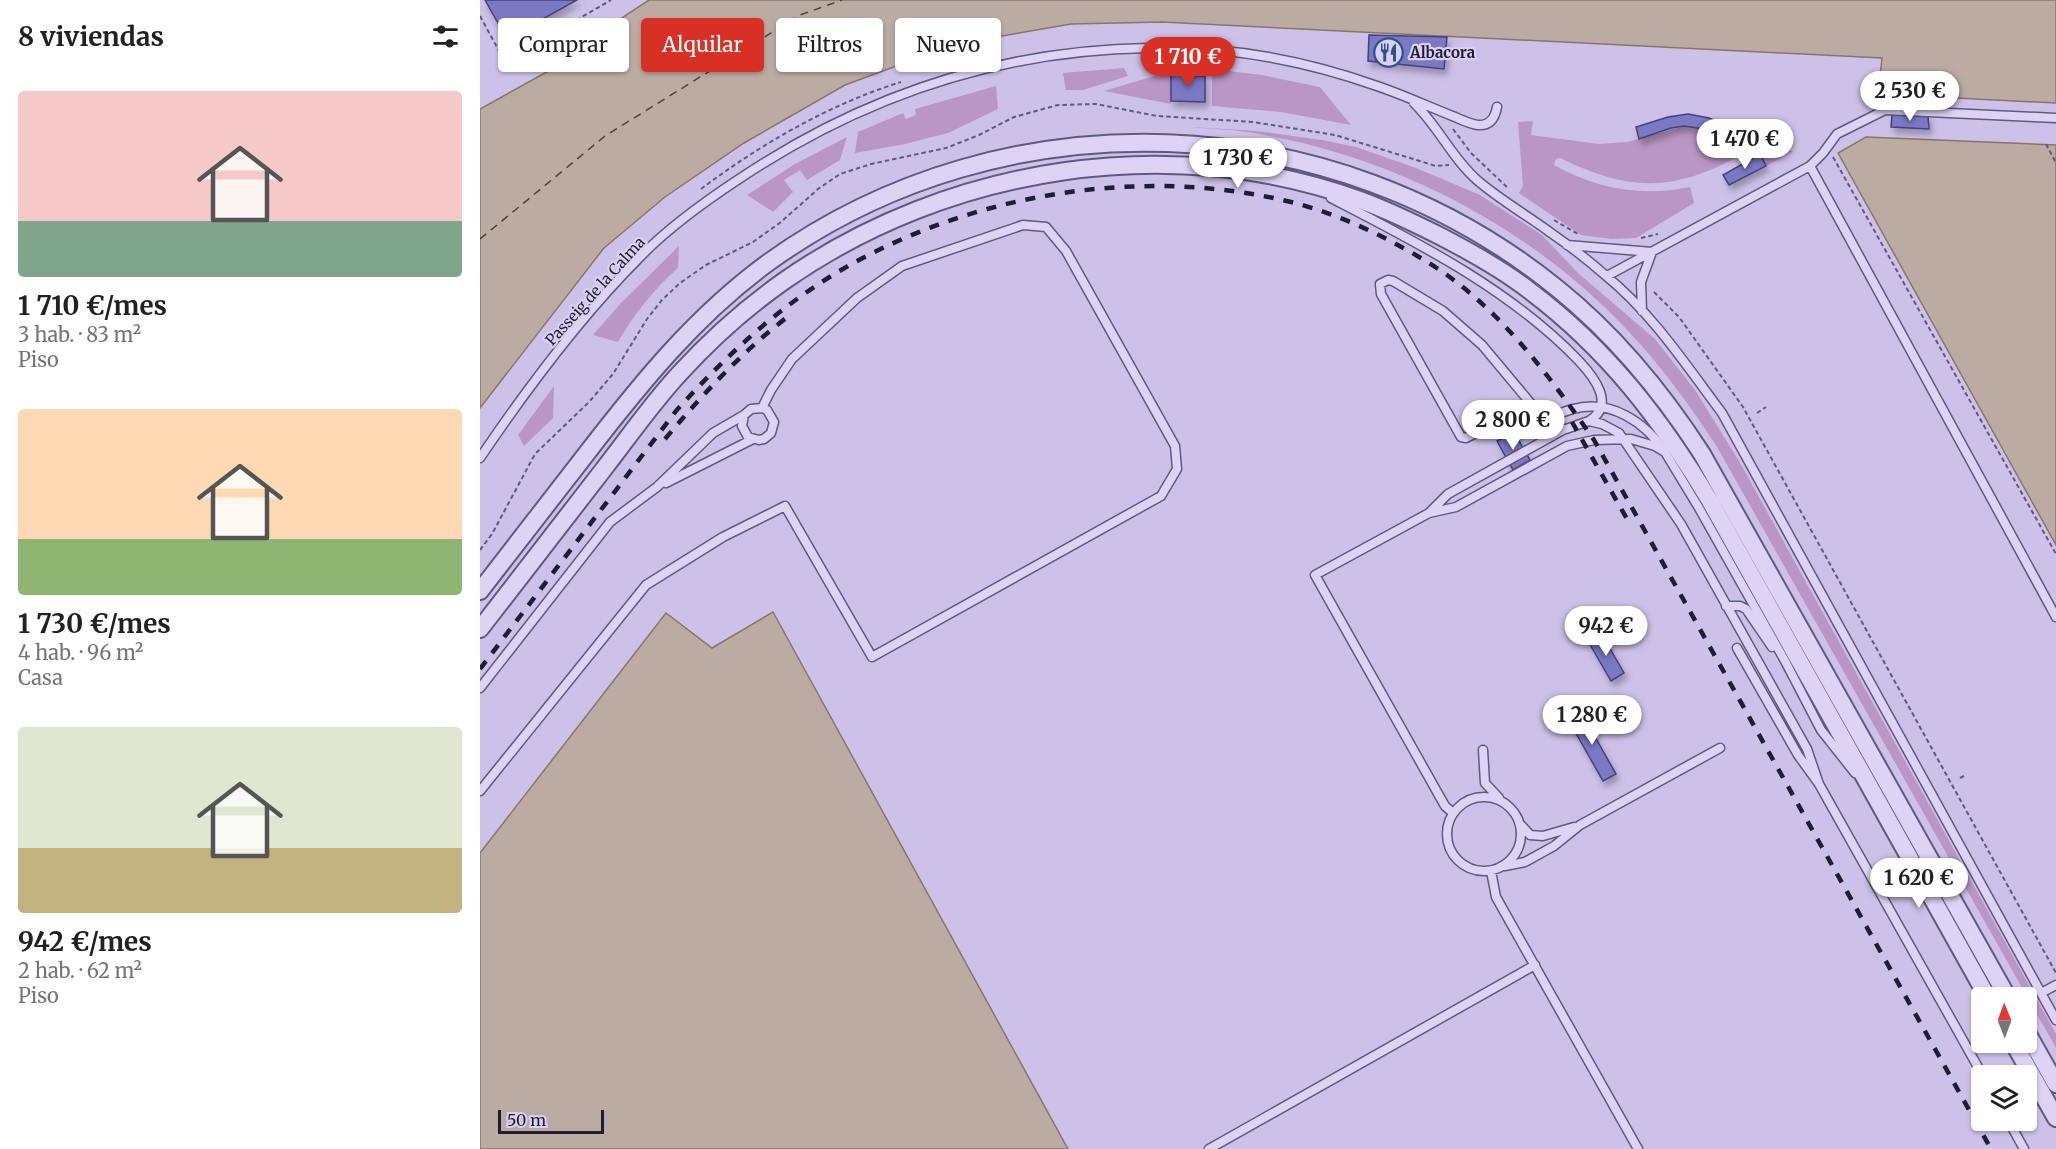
<!DOCTYPE html>
<html lang="es">
<meta charset="utf-8">
<style>
:root{--surface:#fff;--page:#f2f2f2;--text:#202124;--muted:#757577;--accent:#d93025}
body{margin:0;font-family:Merriweather,serif;background:var(--page);color:var(--text);height:100vh;display:flex;flex-direction:column;font-size:22px;white-space:nowrap}
*{box-sizing:border-box;margin:0}
p{font-size:20px;color:var(--muted)}
.icon{flex:none;width:33px;height:33px;fill:none;stroke:currentColor;stroke-width:2;stroke-linecap:round;stroke-linejoin:round}
.map{position:relative;flex:1;overflow:hidden}
.panel{display:flex;flex-direction:column;background:var(--surface);width:480px}
.panel>*{flex:none}
.hud{position:absolute;left:18px;top:18px;width:570px;height:54px;display:flex;gap:12px}
.needle{width:39px;rotate:359deg}
.fabs{position:absolute;left:1491px;top:987px;display:grid;gap:12px}
.fabs a{display:grid;place-items:center;width:66px;height:66px;border-radius:6px;background:var(--surface);box-shadow:0 2px 4px #0004;font-size:30px}
.scale{position:absolute;left:18px;bottom:15px;width:106px;box-sizing:border-box;padding-left:6px;border:3px solid #1f1d32;border-top:0;font-size:16px;line-height:21px;white-space:nowrap;color:#1f1d32;-webkit-text-stroke:4px #dbcff2;paint-order:stroke}
.price{position:absolute;translate:-50% -51px;padding:0 14px;border-radius:21px;background:#fff;color:#222;font-size:20px;line-height:39px;filter:drop-shadow(0 2px 3px #0008)}
.price::after{content:'';position:absolute;left:50%;top:36px;width:18px;height:14px;margin-left:-9px;background:inherit;clip-path:polygon(0 0,100% 0,50% 100%)}
.price.selected{background:var(--accent);color:#fff}
ul{padding:0;list-style:none}
li{display:grid;align-content:center;gap:12px;height:318px;padding:0 18px}
li span{display:grid;place-items:center;height:186px;border-radius:6px;color:#555}
li>.icon{margin-inline-start:auto}
span .icon{width:108px;height:108px;fill:#fffc;stroke-width:1}
li b{font-size:26px}
h2{display:flex;justify-content:space-between;align-items:center;height:72px;padding:0 18px;font-size:26px}
.chip{padding:0 21px;border-radius:6px;background:var(--surface);box-shadow:0 2px 4px #0004;font-size:21px;line-height:54px}
.chip.selected{background:var(--accent);color:#fff}
main{display:flex;flex:1;min-height:0}
.map>svg:first-child{display:block}
.green{fill:#ba96c6}
.water{fill:#bcaba3;stroke:#89766b;stroke-width:1.5}
.lines{fill:none;stroke-linecap:round;stroke-linejoin:round}
.ferry{stroke:#51412d;stroke-width:1.5;stroke-dasharray:8 6;stroke-linecap:butt}
.building{fill:#7c79c4;stroke:#43427e;stroke-width:1.5;filter:url(#shadow)}
.service-casing{stroke:#605a81;stroke-width:11}
.minor-casing{stroke:#605a81;stroke-width:20}
.path{stroke:#605a81;stroke-width:2;stroke-dasharray:4.5 3;stroke-linecap:butt}
.service{stroke:#ded3f5;stroke-width:8}
.minor{stroke:#ded3f5;stroke-width:16}
.rail{stroke:#1f1d32;stroke-width:4.5;stroke-dasharray:10 10;stroke-linecap:butt}
.labels{text-anchor:middle;dominant-baseline:central;stroke-width:4.5;stroke-linejoin:round;paint-order:stroke}
.poi-label{font-size:15px;font-weight:bold;fill:#1f1d32;stroke:#dbcff2;text-anchor:start}
.street-label{font-size:15px;fill:#1f1d32;stroke:#dbcff2}
</style>
<main>
<section class="panel">
<h2>8 viviendas<svg class="icon" aria-label="filters" viewBox="0 0 24 24"><path d="M4 7h16M4 17h16"/><circle cx="9" cy="7" r="2"/><circle cx="15" cy="17" r="2"/></svg></h2>
<ul>
<li><span style="background:linear-gradient(#f6c9c9 70%,#7fa58c 0)"><svg class="icon" aria-label="home" viewBox="0 0 24 24"><path d="M3 11l9-7 9 7M6 9v11h12V9"/></svg></span><div><b>1 710 €/mes</b><p>3 hab. · 83 m²</p><p>Piso</p></div></li>
<li><span style="background:linear-gradient(#ffd9b3 70%,#8fb573 0)"><svg class="icon" aria-label="home" viewBox="0 0 24 24"><path d="M3 11l9-7 9 7M6 9v11h12V9"/></svg></span><div><b>1 730 €/mes</b><p>4 hab. · 96 m²</p><p>Casa</p></div></li>
<li><span style="background:linear-gradient(#dfe7d0 65%,#c2b280 0)"><svg class="icon" aria-label="home" viewBox="0 0 24 24"><path d="M3 11l9-7 9 7M6 9v11h12V9"/></svg></span><div><b>942 €/mes</b><p>2 hab. · 62 m²</p><p>Piso</p></div></li>
</ul>
</section>
<div class="map">
<svg width="1576" height="1149" viewBox="0 0 1576 1149">
<defs>
<filter id="shadow"><feDropShadow dx="3" dy="5.5" stdDeviation="3" flood-color="#0004"/></filter>
</defs>
<rect width="100%" height="100%" fill="#cec1e9"/>
<path class="green" d="M644 68 648 76 603 90H586L583 73Z
M732 69 782 75 840 87 871 125 801 112 732 106Z
M691 71V104L624 91Z
M516 86 518 109 468 133 425 144 375 153 378 132 423 113 426 119 436 115 435 109Z
M1053 121 1051 135 1119 144 1147 142 1204 126 1224 129 1241 137 1258 149 1266 139 1275 147C1202 190 1158 196 1080 158L1076 159 1074 165C1116 189 1162 197 1210 187L1214 203 1156 238 1131 239 1101 235 1039 193 1043 186 1038 122Z
M711 127 777 131 842 140 876 147 936 168 1000 195 1062 235 1098 273 1175 339 1215 390 1259 461 1576 1034V1048L1237 447C1211 407 1182 367 1149 332 1051 226 908 153 766 132 748 129 729 129 711 127Z
M367 137 360 160 327 180 320 170 304 180 313 192 293 212 267 195 315 164Z
M1305 140 1312 152 1286 166 1280 154Z
M199 246 198 268C173 290 155 313 138 342L113 335 140 304Z
M74 386 73 418 44 446 38 435Z"/>
<path class="water" d="M169 0H1576V103L1398 94 1402 58 682 22 591 24 476 44 365 85 264 143 185 197 124 248 0 408V109L83 63 137 21Z
M1386 137 1576 145V545L1358 153Z
M293 612 588 1149H0V853L186 613 232 648Z"/>
<g class="lines">
<path class="ferry" d="M0 239 125 136 320 15 362 0"/>
</g>
<path class="building" d="M5 0H97L27 39Z
M889 35 967 37 964 69 888 61Z
M691 75 725 76V102L691 101Z
M1208 114 1229 118 1242 123 1266 139 1259 149 1241 137 1224 129 1204 126 1191 128 1159 139 1156 127 1188 117Z
M1412 115H1448L1449 129 1411 127Z
M1280 154 1286 166 1249 185 1243 175Z
M1034 432 1050 460 1033 470 1017 441Z
M1121 633 1144 673 1131 681 1108 641Z
M1101 712 1136 774 1123 781 1088 719Z"/>
<g class="lines">
<defs>
<path id="service" d="M934 103C958 126 972 158 997 180 1020 200 1047 215 1071 233 1090 246 1108 260 1125 275 1172 313 1206 365 1242 413L1561 993 1576 985
M1330 166 1576 617
M851 198C938 243 1030 289 1099 361 1114 377 1136 405 1109 421
M1087 245 1172 252 1161 282 1162 311
M1127 276 1330 166 1343 153 1357 134 1405 110 1576 118
M1185 452C1165 422 1131 399 1093 409 1079 412 1072 421 1058 412L1002 345 963 311 913 281 908 280 900 284 901 294 981 437 986 438 1041 410 1048 414 1057 424 1072 429H1086L1109 421 1122 424 1139 433 1201 524 1327 749 1339 784
M0 458C48 387 100 317 160 257 189 227 224 202 259 179 383 96 519 50 669 48 746 46 824 60 897 86 924 95 949 107 975 117 982 120 990 124 998 125 1010 126 1015 118 1017 107
M186 483 273 439
M949 513 976 507 1087 446 1114 440 1151 439 1175 446 1185 452 1219 508 1305 661 1341 730 1375 773
M1246 606H1260L1266 609 1292 647
M1257 648 1318 755 1339 784 1503 1076
M0 688 130 522 177 487 233 433 264 415 271 409 282 408 287 410 294 422 291 433 284 439 279 440 268 437 262 426 264 415
M1003 750 1005 783 1019 798
M0 791 166 585 243 537 305 506 392 657 681 496 697 469 695 446 586 251 566 227 543 225 422 266 377 298 312 359 291 390 282 408
M967 834a37 37 0 1 1 74 0a37 37 0 1 1-74 0Z
M973 813 965 806 835 575 949 513 968 494 1083 430
M1041 825 1050 835 1063 836 1094 827
M1025 866 1045 862 1074 846 1100 825 1240 748
M1011 871 1016 897 1158 1149
M1561 993 1576 1020
M1528 1120 1544 1149
M729 1149 1055 965"/>
<path id="minor" d="M0 591C36 545 71 499 107 453 161 383 216 315 289 262 526 92 853 106 1078 289 1135 335 1182 392 1222 454L1528 998
M0 629C41 576 82 523 123 470 148 438 172 403 200 373 231 339 267 307 304 281 468 166 691 131 880 200 907 210 932 222 958 235 989 251 1022 269 1050 291 1127 349 1181 419 1230 501L1508 998
M1546 1031 1576 1084
M1533 1042 1576 1118"/>
</defs>
<use href="#service" class="service-casing"/>
<use href="#minor" class="minor-casing"/>
<path class="path" d="M0 16 25 62 131 0
M973 129 991 153 1028 188
M1566 144 1576 163
M1353 157 1576 554
M221 189C281 144 350 104 421 82
M1074 220 1098 234
M1161 238 1178 234
M1174 292 1199 317 1263 407 1576 973
M1277 413 1286 407
M0 550 12 534 55 454 109 402 133 374 167 319 182 300 200 283 226 265 273 242 301 222 338 189 360 174 391 164 466 148 499 135 534 117 578 105 616 104 677 116 773 122 855 135 956 166 969 165
M1480 778 1486 775"/>
<use href="#service" class="service"/>
<use href="#minor" class="minor"/>
<path class="rail" d="M1092 422 1147 519
M185 439C222 395 260 354 306 318
M0 669 196 411C250 351 308 298 379 260 508 191 668 167 811 202 859 214 907 237 949 263 1018 306 1068 374 1114 440L1511 1149"/>
</g>
<defs>
<symbol id="restaurant-ring" viewBox="-11 -11 22 22"><circle r="9.5" fill="#dbcff2" stroke="#2f528b" stroke-width="1.5"/><path d="M-5-6h1v4h1v-4h1v4h1v-4h1v5L-1.5 .5V6h-2V.5L-5-1ZM5-6V6H3V1.5H1.5Q1.5-4 5-6Z" fill="#2f528b"/></symbol>
</defs>
<g fill-rule="evenodd">
<use href="#restaurant-ring" x="892" y="36" width="33" height="33"/>
</g>
<g class="labels">
<g class="poi-label">
<text x="930" y="52">Albacora</text>
</g>
<g class="street-label">
<text transform="translate(115 291) rotate(-48)">Passeig de la Calma</text>
</g>
</g>
</svg>
<div class="fabs">
<a><svg class="needle" viewBox="-14 -14 28 28"><path d="M0-13l5 13h-10z" fill="#e53935"/><path d="M0 13l5-13h-10z" fill="#757577"/></svg></a>
<a><svg class="icon" aria-label="layers" viewBox="0 0 24 24"><path d="M12 4l9 5-9 5-9-5zM3 14l9 5 9-5"/></svg></a>
</div>
<div class="scale">50 m</div>
<b class="price selected" style="left:708px;top:88px">1 710 €</b>
<b class="price" style="left:1430px;top:122px">2 530 €</b>
<b class="price" style="left:1265px;top:170px">1 470 €</b>
<b class="price" style="left:758px;top:189px">1 730 €</b>
<b class="price" style="left:1033px;top:451px">2 800 €</b>
<b class="price" style="left:1126px;top:657px">942 €</b>
<b class="price" style="left:1112px;top:746px">1 280 €</b>
<b class="price" style="left:1439px;top:909px">1 620 €</b>
<div class="hud">
<a class="chip">Comprar</a>
<a class="chip selected">Alquilar</a>
<a class="chip">Filtros</a>
<a class="chip">Nuevo</a>
</div>
</div>
</main>
